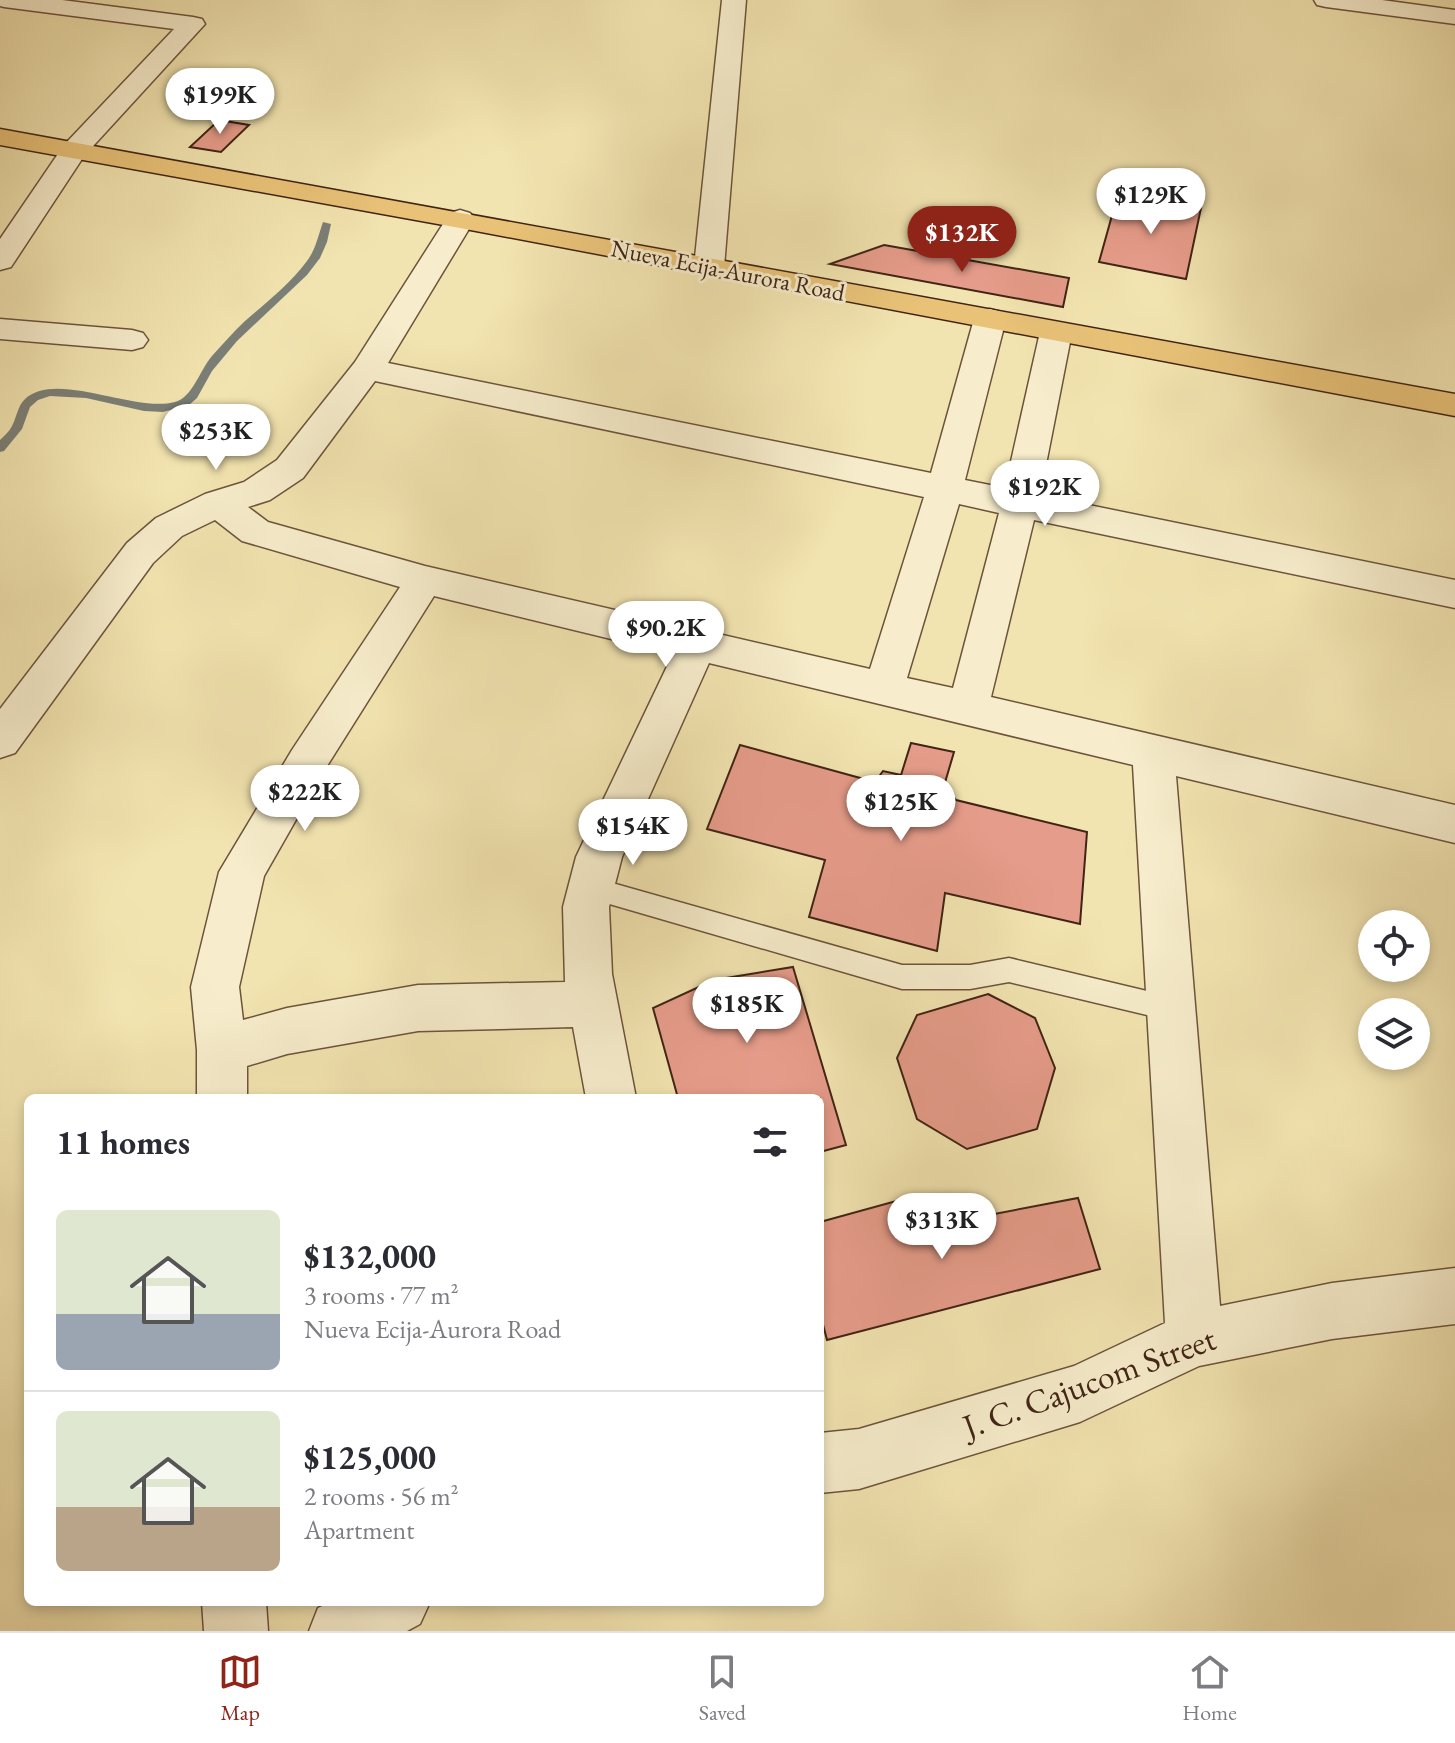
<!DOCTYPE html>
<meta charset="utf-8">
<style>
:root{--surface:#fff;--page:#f2f2f3;--text:#2b2b33;--muted:#7c7c81;--line:#e1e1e2;--accent:#8f2418}
body{margin:0;font-family:"EB Garamond",serif;background:var(--page);color:var(--text);height:100vh;display:flex;flex-direction:column;font-size:30px;white-space:nowrap}
*{box-sizing:border-box;margin:0}
p{font-size:26px;color:var(--muted)}
.icon{flex:none;width:44px;height:44px;fill:none;stroke:currentColor;stroke-width:2;stroke-linecap:round;stroke-linejoin:round}
.map{position:relative;flex:1;overflow:hidden}
.side{position:absolute;left:24px;top:1094px;width:800px;height:512px;display:flex;flex-direction:column;background:var(--surface);border-radius:12px;box-shadow:0 4px 12px #0003}
.side>*{flex:none}
.tools{position:absolute;left:1358px;top:910px;display:grid;gap:16px}
.tools a{display:grid;place-items:center;width:72px;height:72px;border-radius:50%;background:var(--surface);box-shadow:0 4px 12px #0003;font-size:40px}
.price{position:absolute;translate:-50% -68px;padding:0 18px;border-radius:28px;background:#fff;color:#222;font-size:26px;line-height:52px;filter:drop-shadow(0 2px 4px #0008)}
.price::after{content:'';position:absolute;left:50%;top:48px;width:24px;height:18px;margin-left:-12px;background:inherit;clip-path:polygon(0 0,100% 0,50% 100%)}
.price.on{background:var(--accent);color:#fff}
ul{padding:0;list-style:none}
li{display:flex;align-items:center;gap:24px;height:200px;padding:0 32px}
li+li{border-top:2px solid var(--line)}
li span{display:grid;place-items:center;flex:none;width:224px;height:160px;border-radius:12px;color:#555}
li>.icon{margin-inline-start:auto}
span .icon{width:96px;height:96px;fill:#fffc;stroke-width:1}
li b{font-size:34px}
h2{display:flex;justify-content:space-between;align-items:center;height:96px;padding:0 32px;font-size:34px}
.menu{display:flex;justify-content:space-around;align-items:center;height:112px;border-top:2px solid var(--line);background:var(--surface);font-size:22px;color:var(--muted)}
.menu a{display:grid;justify-items:center;gap:4px}
.menu .on{color:var(--accent)}
.map>svg:first-child{display:block}
.lines{fill:none;stroke-linecap:round;stroke-linejoin:round}
.stream{fill:#7b7f77;fill-rule:evenodd}
.building{fill:#e69c8a;stroke:#402415;stroke-width:2}
.service-casing{stroke:#6c543c;stroke-width:3}
.minor-casing{stroke:#6c543c;stroke-width:3}
.primary-casing{stroke:#402415;stroke-width:3}
.service{fill:#f7edcc;fill-rule:evenodd}
.minor{fill:#f7edcc;fill-rule:evenodd}
.primary{fill:#e9c278;fill-rule:evenodd}
.labels{text-anchor:middle;dominant-baseline:central;stroke-width:6;stroke-linejoin:round;paint-order:stroke}
.far-street-label{font-size:24px;fill:#402415;stroke:#f7edcc}
.near-street-label{font-size:34px;fill:#402415;stroke:#f7edcc}
</style>
<div class="map">
<svg width="1455" height="1631" viewBox="0 0 1455 1631">
<rect width="100%" height="100%" fill="#f2e4b0"/>
<filter id="stains"><feTurbulence type="fractalNoise" baseFrequency=".0025" numOctaves="4"/><feColorMatrix values="0 0 0 0 .2 0 0 0 0 .09 0 0 0 0 .02 0 0 0 .5 -.17"/></filter>
<radialGradient id="worn" r=".72"><stop offset=".6" stop-color="#630" stop-opacity="0"/><stop offset="1" stop-color="#630" stop-opacity=".3"/></radialGradient>
<g class="lines">
<path class="stream" d="M323 222 331 224 327 242 320 258 307 275 237 341 212 371 197 398 189 405 163 412 144 411 86 398 50 396 38 400 30 407 22 429 4 451 0 452V440C4 436 9 432 12 426 17 417 17 407 25 399 56 370 134 413 175 402 192 398 200 370 212 356 223 344 233 332 245 321 267 302 290 284 307 261 316 249 318 236 323 222Z"/>
</g>
<path class="building" d="M219 120 249 125 221 152 190 147Z
M1118 194 1201 208 1186 279 1099 262Z
M884 245 1069 278 1063 307 830 264Z
M911 743 954 752 944 786 956 800 1087 832 1080 924 945 893 937 951 809 917 825 860 707 829 740 745 875 782 883 771 901 775Z
M793 967 846 1145 820 1152V1098H678L653 1008 714 980Z
M988 994 1035 1018 1055 1068 1037 1129 967 1149 917 1119 897 1058 917 1015Z
M1078 1198 1100 1269 827 1340 820 1313V1222L900 1200 910 1230Z"/>
<g class="lines">
<defs>
<path id="service" d="M591 877 902 965H970L1009 958 1172 997 1181 1000 1185 1009 1181 1018 1172 1021 1009 982 970 989H902L582 896 579 888 582 880Z"/>
<path id="minor" d="M0 0H62L193 17 202 19 205 24 84 156 11 267 0 270V239L64 145 174 29 4 7 0 6Z
M722 0H746L724 267 720 274 709 276 698 274 694 267Z
M1314 0H1382L1455 10V24L1326 7 1317 5Z
M460 210 470 213 475 219 388 363 931 473 974 319 979 312 990 309 1001 312 1006 319 965 480 1005 488 1040 332 1045 325 1056 322 1067 325 1072 332 1040 495 1455 580V608L1034 520 991 697 1455 805V843L1176 776 1220 1306 1332 1283 1455 1268V1324L1332 1339 1199 1366 1080 1422 859 1489 820 1493V1433L859 1429 1074 1366 1165 1323 1133 765 709 663 622 857 609 907 612 974 636 1098H586L573 1027 418 1031 287 1054 247 1066V1098H197V1050L191 987 219 872 292 750 400 587 242 541 215 520 182 536 153 563 15 753 0 758V709L127 543 156 518 205 494 244 482 277 460 355 362 450 213ZM375 381 924 497 870 669 425 566 268 522 248 507 270 500 303 478ZM959 504 999 513 953 688 907 678ZM434 596 673 654 576 857 563 907 565 982 418 985 287 1008 243 1020 239 987 264 876 322 774Z
M0 319 132 330 143 333 148 340 143 347 132 350 0 339Z
M202 1602H266L268 1631H204Z
M331 1602H430L420 1624 407 1631H309L318 1608Z"/>
<path id="primary" d="M0 129 1455 394V416L460 228 0 145Z"/>
</defs>
<use href="#service" class="service-casing"/>
<use href="#minor" class="minor-casing"/>
<use href="#primary" class="primary-casing"/>
<use href="#service" class="service"/>
<use href="#minor" class="minor"/>
<use href="#primary" class="primary"/>
</g>
<g class="labels">
<g class="far-street-label">
<text transform="translate(728 270) rotate(11)">Nueva Ecija-Aurora Road</text>
</g>
<g class="near-street-label">
<text transform="translate(1089 1382) rotate(-20)">J. C. Cajucom Street</text>
</g>
</g>
<rect width="100%" height="100%" filter="url(#stains)"/>
<rect width="100%" height="100%" fill="url(#worn)"/>
</svg>
<div class="tools">
<a><svg class="icon" aria-label="locate" viewBox="0 0 24 24"><circle cx="12" cy="12" r="6"/><path d="M12 2v4M12 18v4M2 12h4M18 12h4"/></svg></a>
<a><svg class="icon" aria-label="layers" viewBox="0 0 24 24"><path d="M12 4l9 5-9 5-9-5zM3 14l9 5 9-5"/></svg></a>
</div>
<b class="price" style="left:220px;top:136px">$199K</b>
<b class="price" style="left:1151px;top:236px">$129K</b>
<b class="price on" style="left:962px;top:274px">$132K</b>
<b class="price" style="left:216px;top:472px">$253K</b>
<b class="price" style="left:1045px;top:528px">$192K</b>
<b class="price" style="left:666px;top:669px">$90.2K</b>
<b class="price" style="left:305px;top:833px">$222K</b>
<b class="price" style="left:901px;top:843px">$125K</b>
<b class="price" style="left:633px;top:867px">$154K</b>
<b class="price" style="left:747px;top:1045px">$185K</b>
<b class="price" style="left:942px;top:1261px">$313K</b>
<section class="side">
<h2>11 homes<svg class="icon" aria-label="filters" viewBox="0 0 24 24"><path d="M4 7h16M4 17h16"/><circle cx="9" cy="7" r="2"/><circle cx="15" cy="17" r="2"/></svg></h2>
<ul>
<li><span style="background:linear-gradient(#dfe7d0 65%,#9aa5b1 0)"><svg class="icon" aria-label="home" viewBox="0 0 24 24"><path d="M3 11l9-7 9 7M6 9v11h12V9"/></svg></span><div><b>$132,000</b><p>3 rooms · 77 m²</p><p>Nueva Ecija-Aurora Road</p></div></li>
<li><span style="background:linear-gradient(#dfe7d0 60%,#b9a48a 0)"><svg class="icon" aria-label="home" viewBox="0 0 24 24"><path d="M3 11l9-7 9 7M6 9v11h12V9"/></svg></span><div><b>$125,000</b><p>2 rooms · 56 m²</p><p>Apartment</p></div></li>
</ul>
</section>
</div>
<nav class="menu">
<a class="on"><svg class="icon" aria-label="map" viewBox="0 0 24 24"><path d="M3 6l6-2 6 2 6-2v14l-6 2-6-2-6 2zM9 4v14M15 6v14"/></svg>Map</a>
<a><svg class="icon" aria-label="saved" viewBox="0 0 24 24"><path d="M7 4h10v16l-5-4-5 4z"/></svg>Saved</a>
<a><svg class="icon" aria-label="home" viewBox="0 0 24 24"><path d="M3 11l9-7 9 7M6 9v11h12V9"/></svg>Home</a>
</nav>
